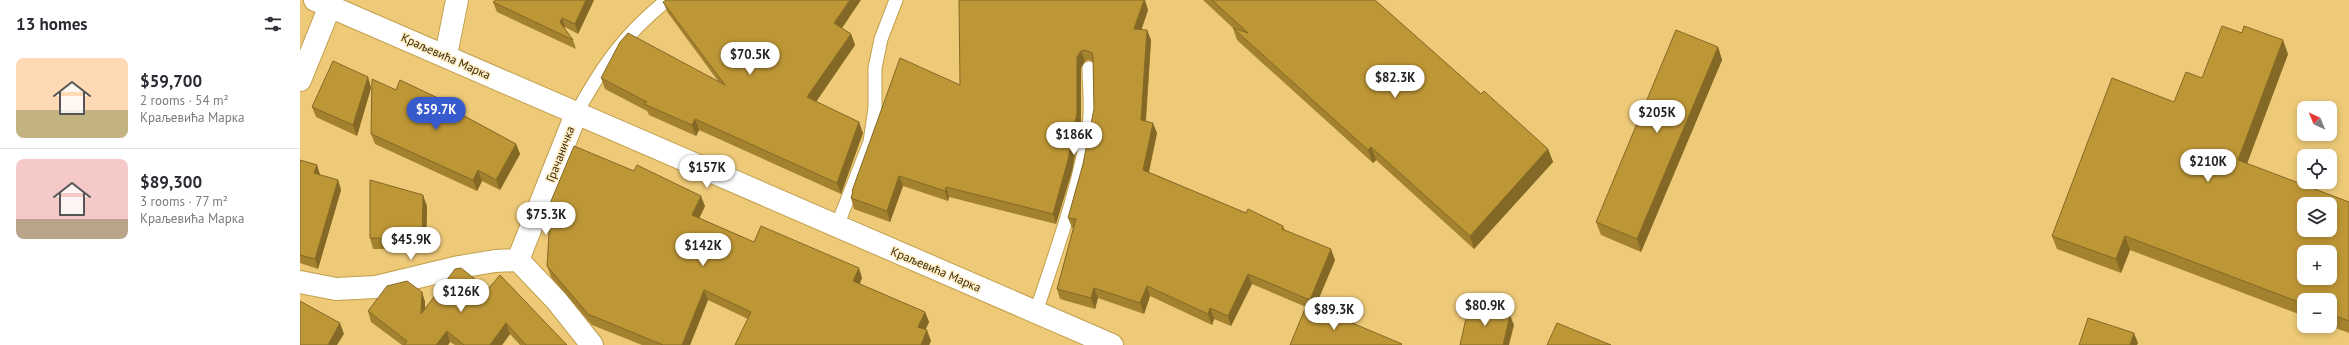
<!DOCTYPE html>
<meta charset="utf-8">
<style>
:root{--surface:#fff;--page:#f7f7f7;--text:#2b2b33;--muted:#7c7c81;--line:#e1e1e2;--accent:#375bcc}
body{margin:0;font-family:"PT Sans",sans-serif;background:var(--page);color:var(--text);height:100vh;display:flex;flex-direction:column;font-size:15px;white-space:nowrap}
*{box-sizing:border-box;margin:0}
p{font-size:13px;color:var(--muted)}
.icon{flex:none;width:22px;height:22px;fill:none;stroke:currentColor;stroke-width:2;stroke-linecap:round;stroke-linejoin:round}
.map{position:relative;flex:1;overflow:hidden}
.details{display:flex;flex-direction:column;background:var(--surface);width:300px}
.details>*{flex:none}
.needle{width:26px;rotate:316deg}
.controls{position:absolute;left:1997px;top:101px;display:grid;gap:8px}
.controls a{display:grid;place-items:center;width:40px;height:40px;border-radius:8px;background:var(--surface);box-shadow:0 2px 6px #0003;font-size:20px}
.price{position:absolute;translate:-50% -34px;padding:0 9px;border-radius:14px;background:#fff;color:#222;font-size:13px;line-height:26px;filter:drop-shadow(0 1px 2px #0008)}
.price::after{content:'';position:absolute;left:50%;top:24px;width:12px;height:9px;margin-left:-6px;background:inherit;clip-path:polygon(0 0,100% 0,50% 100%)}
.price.active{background:var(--accent);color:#fff}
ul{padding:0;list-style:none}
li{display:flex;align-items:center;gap:12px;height:100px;padding:0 16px}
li+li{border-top:1px solid var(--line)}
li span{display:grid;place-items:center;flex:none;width:112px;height:80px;border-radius:8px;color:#555}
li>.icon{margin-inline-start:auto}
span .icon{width:48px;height:48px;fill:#fffc;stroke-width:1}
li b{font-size:17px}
h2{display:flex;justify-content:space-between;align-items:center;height:48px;padding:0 16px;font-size:17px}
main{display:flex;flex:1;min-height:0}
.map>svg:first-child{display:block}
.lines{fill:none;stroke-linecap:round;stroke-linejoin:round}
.lane-casing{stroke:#c19f4d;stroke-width:15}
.street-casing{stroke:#c19f4d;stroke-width:24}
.secondary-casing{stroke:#c19f4d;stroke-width:24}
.lane{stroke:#fff;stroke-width:13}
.street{stroke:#fff;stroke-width:22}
.secondary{stroke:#fff;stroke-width:22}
.wall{fill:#a3812e}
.shaded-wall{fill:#846926}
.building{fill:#bd9636;stroke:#846926;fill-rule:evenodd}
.labels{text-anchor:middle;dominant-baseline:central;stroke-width:3;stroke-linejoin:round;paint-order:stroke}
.street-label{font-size:12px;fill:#392b07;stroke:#ffedc6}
</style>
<main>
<section class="details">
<h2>13 homes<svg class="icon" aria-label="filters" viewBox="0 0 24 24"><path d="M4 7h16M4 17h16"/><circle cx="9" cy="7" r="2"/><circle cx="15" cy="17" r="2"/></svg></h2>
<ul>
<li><span style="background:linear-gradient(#ffd9b3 65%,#c2b280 0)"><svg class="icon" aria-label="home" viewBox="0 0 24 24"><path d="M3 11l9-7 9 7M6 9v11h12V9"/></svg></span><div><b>$59,700</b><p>2 rooms · 54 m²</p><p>Краљевића Марка</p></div></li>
<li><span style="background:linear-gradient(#f6c9c9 75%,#b9a48a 0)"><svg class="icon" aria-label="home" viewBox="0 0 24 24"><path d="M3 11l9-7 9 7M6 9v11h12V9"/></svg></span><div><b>$89,300</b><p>3 rooms · 77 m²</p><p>Краљевића Марка</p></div></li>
</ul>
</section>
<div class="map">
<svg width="2049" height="345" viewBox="0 0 2049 345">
<rect width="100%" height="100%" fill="#edc978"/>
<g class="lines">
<defs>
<path id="lane" d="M276 114C303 65 323 36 367 0
M537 226 570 142 575 108V68L581 39 596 0
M736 312C756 251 779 189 789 125 792 107 789 86 789 68"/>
<path id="street" d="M146 55 157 0
M0 80 30 6
M276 114 218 260 257 301 292 345
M0 282 36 289 76 287 159 267 195 261 218 260"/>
<path id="secondary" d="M15 0 812 345"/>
</defs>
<use href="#lane" class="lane-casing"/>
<use href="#street" class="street-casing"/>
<use href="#secondary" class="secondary-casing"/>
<use href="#lane" class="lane"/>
<use href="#street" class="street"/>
<use href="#secondary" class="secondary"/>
</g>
<path class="wall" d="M196 0H294L278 34 265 27V29L273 40 276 49 197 12 193 2Z
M903 0H1075L1181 94 1248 149 1253 162 1174 249 1076 160 1073 163 937 40 933 28Z
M363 2 542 28 551 34 555 45 516 102 563 133 541 194 399 130 396 136 349 115 347 111 305 89 301 78 418 81 368 13Z
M848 10 841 30H847L851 40 846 121 857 133 849 172 946 213 983 226 985 230 1035 260 1015 307H1006L952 284 931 326 914 319 912 325 850 296 844 314 798 298 795 309 760 299 757 289 773 228H772L768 218 783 164 794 109 793 62 789 60 785 61 781 68V124L772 171 756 224 649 197 648 201 603 186 590 222 554 209 551 198 552 193V191L660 85Z
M1418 47 1422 60 1341 252 1301 235 1296 222Z
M1988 54 1947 164 2049 202V333L2030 326V300H2004V316L1830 250 1821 273 1757 249 1752 236 1874 102 1902 78Z
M68 77 71 88 57 136 16 117 12 107Z
M96 90 161 114 216 144 220 154 200 190 182 181 177 191 75 144 71 134Z
M0 160 17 165 20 175 38 180 41 190 18 269 0 263Z
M127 206 126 249H73L70 238Z
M405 206 399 218 454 242 562 278 560 284 625 312 629 322 625 330 631 341 629 345H435L448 319 408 300 390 345H342L292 325 251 277 247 266Z
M188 289 267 345H220L210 334 202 345H155L150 342 148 345H102L71 322 68 311 122 292 125 302V308Z"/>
<path class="shaded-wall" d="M286 0H294L278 34 275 24Z
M550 0H561L538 34 534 23Z
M844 0H845L848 10 838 40 834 29Z
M262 18 265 27 264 31 260 22Z
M847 30 851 40 845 130 841 120Z
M551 34 555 45 511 109 507 97Z
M1983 40 1988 54 1943 174 1938 160Z
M1418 47 1422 60 1341 252 1337 239Z
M781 51 785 61 781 68V124L772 171 756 224 753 214 777 57Z
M68 77 71 88 57 136 53 125Z
M159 108 163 119 157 112Z
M395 119 399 130 396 136 392 125Z
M559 122 563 133 541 194 537 183Z
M853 123 857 133 847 180 843 170Z
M216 144 220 154 200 190 196 180Z
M1071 147 1076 160 1073 163 1068 150Z
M1248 149 1253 162 1174 249 1170 236Z
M17 165 20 175 18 183 14 173Z
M178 170 182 181 177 191 173 180Z
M599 176 603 186 590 222 587 211Z
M38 180 41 190 18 269 15 259Z
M646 187 649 197 648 201 645 191Z
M123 195 127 206 126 249 122 239Z
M401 196 405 206 396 225 392 215Z
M1825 236 1830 250 1821 273 1816 259Z
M1031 249 1035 260 1014 310 1010 300Z
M559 268 562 278 556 291 553 281Z
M948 274 952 284 931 326 928 316Z
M847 286 850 296 844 314 840 303Z
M794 288 798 298 795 309 791 298Z
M404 290 408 300 390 345H382Z
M122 292 125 302V324L121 314Z
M910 308 914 319 912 325 908 314Z
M625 312 629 322 622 337 618 327Z
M1210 315 1214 325 1209 345H1203Z
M40 323 44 334 37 345H28Z
M206 323 210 334 202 345H190Z
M627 330 631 341 629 345H621Z
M147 331 150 342 148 345H136Z
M1834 333 1838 343 1837 345H1830Z"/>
<path class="building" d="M196 0H286L275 24 262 18 260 22 273 40 193 2Z
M366 0H550L534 23 551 34 507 97 559 122 537 183 395 119 392 125 344 104 347 102 301 78 320 42 328 33 425 85 363 2Z
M659 0H844L834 29 847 30 841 120 853 123 843 170 946 213 948 209 983 226 982 229 1031 249 1010 300 948 274 928 316 910 308 908 314 847 286 840 303 794 288 791 298 757 289 776 219 768 218 783 164 794 109 793 57 792 53 785 50 781 51 777 57V113L768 160 753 214 646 187 645 191 599 176 587 211 551 198 553 192 552 191 600 58 660 85Z
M912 0H1075L1181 94 1184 91 1248 149 1170 236 1071 147 1068 150 933 28 948 33Z
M1922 26 1942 33 1944 26 1983 40 1938 160 2049 202V321L2030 314V300H2004V304L1825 236 1816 259 1752 236 1812 78 1874 102 1886 72 1902 78ZM2004 204H2030V230H2004ZM2004 252H2030V278H2004Z
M1376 30 1418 47 1337 239 1296 222Z
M33 61 68 77 53 125 12 107Z
M72 79 96 90 100 80 159 108 157 112 216 144 196 180 178 170 173 180 71 134Z
M274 146 334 171 337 165 401 196 392 215 454 242 461 226 559 268 553 281 625 312 618 327 627 330 621 345H435L451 312 404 290 382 345H363L288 314 247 266 251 201Z
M0 160 17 165 14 173 38 180 15 259 0 255Z
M70 180 123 195 122 239 70 238Z
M161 268 188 289 200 275 267 345H226L206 323 190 345H164L147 331 136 345H104L107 341 68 311 87 286 107 281 122 292 121 314 155 269Z
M0 301 40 323 28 345H0Z
M1007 304 1102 344 1101 345H990Z
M1169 305 1210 315 1203 345H1160Z
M1788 318 1834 333 1830 345H1779Z
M1257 323 1311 345H1247Z"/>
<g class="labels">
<g class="street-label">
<text transform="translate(146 56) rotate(24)">Краљевића Марка</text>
<text transform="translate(260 154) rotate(-69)">Грачаничка</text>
<text transform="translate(636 269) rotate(23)">Краљевића Марка</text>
</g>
</g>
</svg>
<div class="controls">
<a><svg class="needle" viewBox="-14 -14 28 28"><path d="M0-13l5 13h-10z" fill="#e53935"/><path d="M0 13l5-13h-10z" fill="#7c7c81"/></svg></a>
<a><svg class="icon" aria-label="locate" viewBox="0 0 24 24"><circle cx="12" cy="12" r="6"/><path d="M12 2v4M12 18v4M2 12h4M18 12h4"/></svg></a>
<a><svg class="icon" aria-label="layers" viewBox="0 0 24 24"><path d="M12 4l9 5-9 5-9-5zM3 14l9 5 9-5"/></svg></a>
<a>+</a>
<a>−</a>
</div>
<b class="price" style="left:450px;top:76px">$70.5K</b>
<b class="price" style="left:1095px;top:99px">$82.3K</b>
<b class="price active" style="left:136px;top:131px">$59.7K</b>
<b class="price" style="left:1357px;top:134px">$205K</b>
<b class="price" style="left:774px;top:156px">$186K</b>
<b class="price" style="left:1908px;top:183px">$210K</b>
<b class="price" style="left:407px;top:189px">$157K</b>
<b class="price" style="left:246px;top:236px">$75.3K</b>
<b class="price" style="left:111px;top:261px">$45.9K</b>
<b class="price" style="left:403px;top:267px">$142K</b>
<b class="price" style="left:161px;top:313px">$126K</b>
<b class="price" style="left:1185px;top:327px">$80.9K</b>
<b class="price" style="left:1034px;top:331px">$89.3K</b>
</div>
</main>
